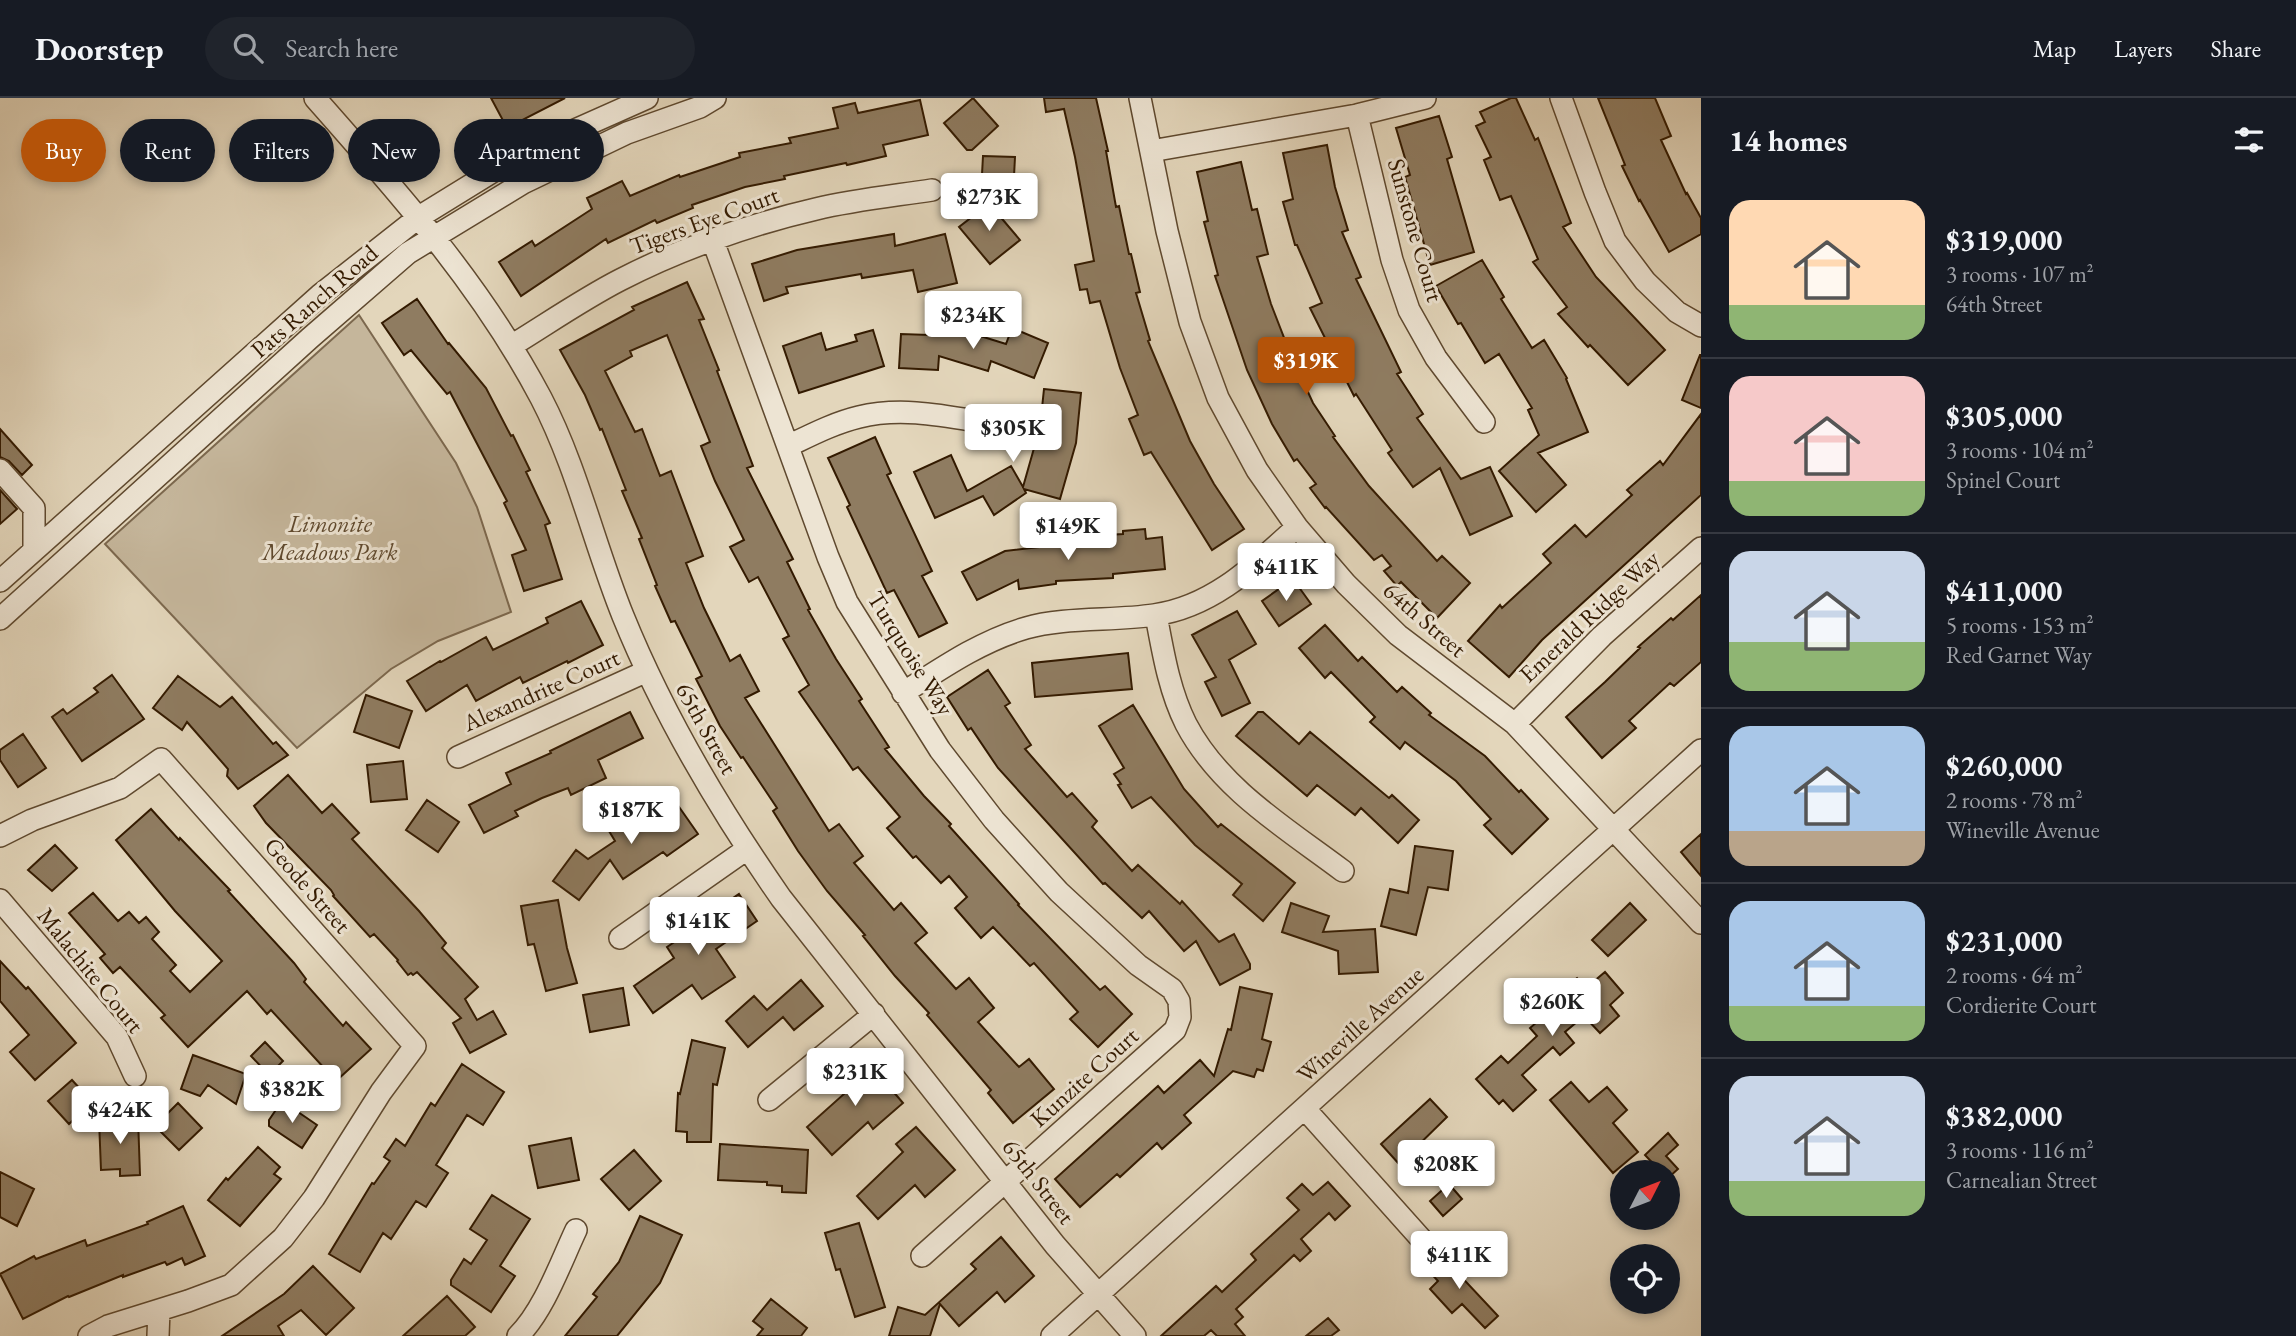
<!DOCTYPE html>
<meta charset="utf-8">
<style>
:root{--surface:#171b24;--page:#20242c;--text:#f1f3f6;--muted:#9ea1a6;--line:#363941;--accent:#b45309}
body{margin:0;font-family:"EB Garamond",serif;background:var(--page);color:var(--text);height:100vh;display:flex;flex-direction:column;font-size:26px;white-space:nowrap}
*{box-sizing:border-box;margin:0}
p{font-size:23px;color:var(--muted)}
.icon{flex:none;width:38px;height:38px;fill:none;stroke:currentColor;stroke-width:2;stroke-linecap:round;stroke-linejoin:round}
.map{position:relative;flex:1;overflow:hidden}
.side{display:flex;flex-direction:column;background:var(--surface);width:595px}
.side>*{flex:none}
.top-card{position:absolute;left:21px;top:21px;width:665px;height:63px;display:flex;gap:14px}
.needle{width:46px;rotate:48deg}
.controls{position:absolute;left:1610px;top:1062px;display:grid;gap:14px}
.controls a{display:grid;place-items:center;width:70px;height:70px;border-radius:50%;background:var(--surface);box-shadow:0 4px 10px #0003;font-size:35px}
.price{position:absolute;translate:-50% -60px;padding:0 16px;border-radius:7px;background:#fff;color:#222;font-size:23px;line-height:46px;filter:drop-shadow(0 2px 4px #0008)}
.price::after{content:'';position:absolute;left:50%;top:42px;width:21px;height:16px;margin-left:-10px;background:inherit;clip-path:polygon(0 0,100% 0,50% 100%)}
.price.current{background:var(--accent);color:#fff}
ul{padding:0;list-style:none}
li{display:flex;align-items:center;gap:21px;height:175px;padding:0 28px}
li+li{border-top:2px solid var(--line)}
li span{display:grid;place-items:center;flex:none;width:196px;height:140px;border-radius:21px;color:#555}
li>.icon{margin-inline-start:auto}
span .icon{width:84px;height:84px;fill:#fffc;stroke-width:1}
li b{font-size:30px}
h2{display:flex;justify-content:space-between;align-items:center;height:84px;padding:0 28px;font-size:30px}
.tag{padding:0 24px;border-radius:32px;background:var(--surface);box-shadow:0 4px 10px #0003;font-size:24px;line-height:63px}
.tag.current{background:var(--accent);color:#fff}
header{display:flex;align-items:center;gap:42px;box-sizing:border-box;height:98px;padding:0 35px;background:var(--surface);border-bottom:2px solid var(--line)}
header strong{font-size:33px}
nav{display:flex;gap:38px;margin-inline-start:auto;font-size:24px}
.search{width:490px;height:63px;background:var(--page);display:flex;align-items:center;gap:18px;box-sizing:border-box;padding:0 24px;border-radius:38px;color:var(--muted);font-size:26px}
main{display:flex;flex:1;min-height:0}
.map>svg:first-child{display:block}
.green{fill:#c5b69b;stroke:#7c684e;stroke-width:2}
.building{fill:#8f7c61;stroke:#331a00;stroke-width:2}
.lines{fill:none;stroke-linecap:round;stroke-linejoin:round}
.minor-casing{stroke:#5f492f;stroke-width:24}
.minor{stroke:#ede4d3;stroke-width:21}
.labels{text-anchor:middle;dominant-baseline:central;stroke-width:6;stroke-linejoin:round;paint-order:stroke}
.street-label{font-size:24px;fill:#331a00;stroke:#ede4d3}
.park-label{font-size:24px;font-style:italic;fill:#5f492e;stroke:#ede4d3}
</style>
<header>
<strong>Doorstep</strong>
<div class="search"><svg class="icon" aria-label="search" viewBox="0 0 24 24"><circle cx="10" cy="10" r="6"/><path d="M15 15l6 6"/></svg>Search here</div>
<nav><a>Map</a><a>Layers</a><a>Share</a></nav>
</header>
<main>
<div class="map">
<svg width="1701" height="1238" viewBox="0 0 1701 1238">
<rect width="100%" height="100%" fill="#e3d6bb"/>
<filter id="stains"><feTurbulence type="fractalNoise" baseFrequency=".00286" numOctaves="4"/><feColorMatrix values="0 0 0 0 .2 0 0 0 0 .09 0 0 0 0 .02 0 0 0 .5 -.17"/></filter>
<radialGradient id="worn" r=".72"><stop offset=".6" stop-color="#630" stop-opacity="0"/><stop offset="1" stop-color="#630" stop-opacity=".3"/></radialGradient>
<path class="green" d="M359 217 456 365 477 409 511 514 438 543 391 571 297 650 105 446Z"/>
<path class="building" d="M491 0H565L507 30Z
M973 0 998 28 972 52H967L944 25Z
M1044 0H1096L1108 53H1106L1116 109 1119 108 1129 156H1131L1140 194 1136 195 1150 242 1148 243 1190 343 1214 386 1244 431 1212 452 1151 354 1144 357 1129 321 1138 317 1120 270 1100 203 1090 205 1087 191 1080 192 1075 167 1094 163 1075 59 1064 11 1046 14Z
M1511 0H1516L1535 42 1538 40 1554 81 1571 125 1563 129 1596 179 1665 252 1628 287 1590 247 1588 249 1558 216 1567 209 1533 164 1538 161 1511 98 1500 102 1484 62 1491 59 1476 28 1485 24 1480 14Z
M1598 0H1655L1671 38 1661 42 1686 96 1687 95 1701 120V136L1669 154 1640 102 1639 103 1622 68 1625 67Z
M920 2 928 37 883 47 886 58 847 67 846 65 784 78 785 81 745 89 692 107 693 110 657 125 655 122 608 145 606 141 521 198 499 164 532 143 535 148 592 111 587 100 622 83 630 98 679 77 680 79 740 59 739 55 791 45 789 40 838 30 833 10 855 5 858 15Z
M1439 18 1452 59 1447 61 1474 154 1430 167 1405 79 1410 77 1396 30Z
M1327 47 1335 89 1348 132 1342 134 1361 179 1356 181 1401 274 1397 276 1423 316 1417 320 1461 381 1490 369 1512 418 1470 437 1440 370 1413 389 1388 355 1392 352 1356 296 1354 298 1310 210 1322 205 1297 147H1295L1283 104 1293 101 1283 55Z
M983 58 1015 59 1013 97 981 95Z
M1241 64 1252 112 1257 111 1268 156 1257 159 1271 206 1290 255 1313 305 1335 338 1333 339 1369 388 1437 463 1442 458 1470 485 1437 520 1401 484 1397 488 1384 473 1391 468 1382 457 1374 462 1326 409 1325 410 1310 390 1316 386 1297 361 1294 363 1272 326 1247 272 1215 178 1218 177 1204 124 1208 123 1197 74Z
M981 96 1020 142 990 166 959 129 981 112Z
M894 136 895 148 945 136 957 185 918 194 913 172 862 180 861 176 786 189 788 195 764 203 752 166 797 152Z
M1482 162 1504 199 1501 201 1532 250 1544 242 1567 280 1566 281 1588 334 1538 355 1566 387 1536 414 1499 373 1539 337 1528 312 1532 310 1499 256 1485 265 1461 225 1458 226 1436 188Z
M687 184 704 221 699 222 719 272 717 273 753 368 747 370 793 461 787 464 810 511 808 512 836 561 862 601 859 603 889 649 885 651 924 698 951 726 949 728 1019 806 1018 807 1100 892 1105 888 1132 916 1098 949 1070 921 1078 914 1034 865 1030 868 993 829 981 840 955 810 967 799 949 778 941 785 916 758 913 760 887 730 900 719 858 669 853 672 799 594 809 587 783 541 789 538 758 479 749 484 730 449 744 442 715 383 701 348 710 344 667 237 630 253 632 258 605 273 635 334 642 331 660 378 671 373 703 458 686 465 704 510 730 563 740 557 759 593 745 600 829 733 839 726 863 758 854 765 894 812 901 805 927 835 915 845 956 891 969 880 994 910 978 924 1019 969 1029 961 1054 991 1013 1025 988 995 991 992 927 917 929 915 895 878 863 838 865 837 827 793 798 753 773 713 777 710 743 659 741 660 720 628 696 581 702 578 675 523 671 524 655 488 657 487 639 441 642 440 622 393 626 392 602 331 600 332 585 297 560 252 634 212 632 209Z
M417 201 448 246 449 245 486 290 511 338 513 337 530 372 526 374 550 425 545 427 562 481 524 493 512 457 526 452 504 405 507 403 450 294 447 296 411 252 404 257 382 225Z
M1012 230 1048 245 1034 280 991 263 988 273 939 258 938 272 899 270 901 236 959 238 961 232 1006 246Z
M873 232 884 268 799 295 783 248 821 235 826 252 857 243 855 237Z
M1700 257H1701V310L1682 302Z
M1044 291 1081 295 1076 345 1060 401 1024 391 1026 395 994 417 983 398 935 420 914 374 951 357 967 393 1011 368 1023 389 1040 329Z
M1701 316V397L1542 542 1509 579 1468 543 1500 507 1502 510 1551 465 1543 456 1575 427 1586 439 1632 397 1627 392 1660 363 1663 367Z
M0 331 32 367 22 377 9 363 0 359Z
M875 339 891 375 887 377 932 473 922 478 947 525 919 539 894 492 887 495 847 409 850 407 828 360Z
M0 392 17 411 0 426Z
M1145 431 1146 441 1162 439 1165 471 1113 476V480L1056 483V486L1019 491 1018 482 977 502 962 474 1005 453 1073 445V439L1123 436V433Z
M1293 481 1311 506 1279 528 1262 503Z
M1701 497V564L1674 588 1670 585 1629 623 1636 630 1602 660 1566 619 1605 584 1640 550 1638 549 1671 520 1673 522Z
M581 503 603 547 568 565 567 563 523 585 520 579 476 603 467 587 426 613 407 583 440 563 441 564 486 539 493 552 548 525 546 520Z
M1237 513 1256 546 1229 562 1250 605 1222 618 1205 584 1216 579 1192 537Z
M1325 527 1358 563 1362 559 1397 594 1402 589 1431 615 1429 617 1485 658 1519 694 1521 692 1548 721 1512 756 1484 727 1491 721 1456 683 1405 644 1400 651 1370 624 1375 619 1331 574 1325 580 1299 550Z
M1128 555 1132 591 1035 599 1032 565Z
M988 572 1010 605 1005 608 1031 647 1025 651 1067 699 1072 695 1097 723 1092 729 1132 773 1138 767 1180 806 1182 803 1219 844 1234 836 1250 866V871L1220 887 1196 843 1184 853 1149 813 1142 820 1105 785 1103 786 998 670 971 630 968 632 947 599Z
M112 577 144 621 82 663 52 619 63 611 67 616 98 594 94 590Z
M178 578 220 609 232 599 273 646 276 644 288 657 238 691 227 678 228 671 187 624 182 632 153 610Z
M366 597 412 613 399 650 354 634Z
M1133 607 1184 691 1218 729 1221 726 1295 785 1263 823 1233 797 1242 786 1195 747 1151 699 1132 710 1118 687 1121 686 1114 676 1124 670 1099 628Z
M630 614 643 640 598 662 606 680 571 697 568 690 542 700 515 713 518 718 484 735 469 707 511 686 506 675 551 655 550 653Z
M1258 614H1263L1299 646 1310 634 1389 700 1392 697 1419 722 1398 745 1361 710 1355 717 1317 687 1307 698 1236 638Z
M23 636 46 670 18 689 0 662V652Z
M403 663 407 701 371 704 367 667Z
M288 677 322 715 332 706 359 735 352 741 419 813 446 845 442 850 478 889 465 901 477 922 493 913 506 936 470 955 453 925 461 920 417 874 413 877 411 875 408 877 397 863 398 862 374 836 370 839 333 798 334 797 331 792 266 725 254 708Z
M670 696 698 736 667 758 663 754 623 781 610 762 579 802 553 783 576 752 588 761 615 743 609 733 628 721 630 724Z
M427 702 459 724 438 754 406 732Z
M151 711 179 742 180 740 230 792 228 793 294 865 306 881 304 884 343 928 346 924 371 951 336 983 271 912 267 916 247 893 188 949 161 920 165 917 120 869 113 875 100 860 105 856 69 815 93 795 118 823 129 814 139 825 146 819 159 834 152 841 176 867 170 873 190 894 222 863 175 813 116 742Z
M1701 736V778L1681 754Z
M55 747 77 770 52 793 28 772Z
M1415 748 1453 753 1448 792 1428 789 1416 837 1381 828 1390 791 1408 795Z
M739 796 757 823 716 851 735 879 702 901 692 887 653 915 634 888 674 860 667 849 710 820 708 817Z
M558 802 567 850 577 885 546 893 534 846 528 847 521 808Z
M1291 805 1329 818 1323 834 1375 831 1378 874 1339 876 1338 853 1282 834Z
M1630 805 1646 822 1608 858 1592 842Z
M0 863 26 891 28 889 76 945 35 982 10 954 29 937 0 903Z
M1605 874 1623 895 1610 907 1619 918 1600 935 1584 918 1565 934 1574 945 1560 957 1553 949 1522 977 1536 992 1513 1013 1503 1002 1499 1006 1476 981 1501 958 1508 965 1537 938 1530 930 1567 898 1562 892 1577 880 1586 890Z
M801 882 823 908 794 932 783 919 748 949 726 923 754 898 767 912Z
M1240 889 1272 896 1262 941 1271 944 1263 973 1257 971 1254 979 1233 973 1184 1017 1191 1025 1162 1051 1157 1045 1120 1079 1117 1076 1080 1109 1055 1081 1158 988 1164 995 1200 962 1214 978 1228 931 1231 932Z
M623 890 629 927 590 934 583 897Z
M692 942 725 950 717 987 713 986 711 1044H687V1034L676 1033 678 995 680 996Z
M265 944 283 963 269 977 251 958Z
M193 957 246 976 236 1006 208 987 200 998 181 991Z
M867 963 903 1005 873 1031 868 1024 832 1057 807 1029 844 996 837 988Z
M462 966 504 994 483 1027 467 1017 436 1067 448 1075 426 1109 416 1103 391 1141 383 1135 360 1174 329 1156 372 1085 374 1086 390 1063 384 1059 396 1041 405 1048 431 1005 435 1008Z
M72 982 92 1004 69 1026 48 1003Z
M1571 984 1589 1004 1607 989 1627 1012 1613 1025 1638 1054 1613 1075 1550 1002Z
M1430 1001 1447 1019 1399 1066 1381 1046Z
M282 1003 317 1027 302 1050 269 1028V1022Z
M178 1005 202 1030 179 1052 155 1028Z
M138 1020 140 1077 120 1078V1071L101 1072 99 1022Z
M916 1029 955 1072 925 1099 915 1087 878 1121 857 1098 903 1054 896 1046Z
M1668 1035 1678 1047 1666 1058 1678 1071 1668 1080V1074H1661L1645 1057Z
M571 1040 579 1082 538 1090 529 1048Z
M720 1046 808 1052 806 1095 782 1094V1088L767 1087V1084L718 1082Z
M258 1049 280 1069 274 1076 281 1081 240 1128 208 1102 226 1080 228 1082Z
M634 1052 661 1083 629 1112 601 1081Z
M0 1074 34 1091 17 1128 0 1119Z
M1328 1084 1350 1108 1335 1122 1329 1115 1301 1141 1311 1153 1300 1163 1294 1157 1236 1211 1243 1219 1235 1226 1245 1238H1217L1211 1232 1204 1238H1161L1216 1188 1222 1194 1256 1162 1251 1156 1299 1112 1287 1100 1302 1086 1313 1097Z
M1449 1086 1462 1101 1443 1118 1430 1103Z
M492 1097 530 1121 500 1168 515 1178 491 1214 451 1187V1182L464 1161 471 1166 487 1142 470 1131Z
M183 1108 205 1158 185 1167 182 1160 167 1167 165 1164 123 1179V1177L69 1199 68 1198 23 1221 0 1176 34 1158 36 1161 85 1142 87 1148 148 1126 147 1124Z
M640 1118 682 1137 660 1185 617 1238H565L597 1199 593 1196 619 1164Z
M859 1125 885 1209 855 1219 840 1171 836 1172 825 1135Z
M1001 1139 1034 1178 1005 1204 997 1194 959 1228 940 1206 930 1238H889L898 1209 925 1217 976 1171 971 1166Z
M1447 1154 1459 1167 1454 1171 1498 1218 1485 1230 1462 1206 1452 1215 1430 1191 1438 1183 1428 1172Z
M313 1168 354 1210 326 1237 301 1212 278 1228 284 1238H222L284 1196Z
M447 1198 475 1229 465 1238H403Z
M771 1201 807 1230 801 1238H757L763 1231 753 1223Z
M1328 1220 1339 1232 1331 1238H1306Z"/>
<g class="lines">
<defs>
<path id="minor" d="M315 0C398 94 482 188 541 300 577 369 594 446 623 518 664 619 719 711 781 800L1055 1147 1135 1238
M1140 0 1167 133 1190 224 1218 300 1257 372 1297 429 1346 486 1398 537 1515 626 1701 825
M1561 0 1595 94 1615 143 1645 183 1677 214 1701 228
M1357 17 1392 162 1409 212 1436 260 1484 324
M1151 53 1357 17 1425 0
M713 143 828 459 847 504 940 652 994 722 1059 794 1138 867 1172 891 1179 903 1180 919 1175 932 922 1158
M511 248C547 226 583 201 620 182 680 151 751 126 816 111 854 102 893 98 932 92
M788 348C811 337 834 325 859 319 904 308 949 319 994 326
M0 372 34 410V451
M0 483 320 197 419 119 521 56 647 0
M1156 517C1163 554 1169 592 1186 626 1220 691 1286 730 1343 773
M0 521 310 240 408 155 523 85 627 35 700 9 715 0
M903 595C942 570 981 543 1026 530 1063 519 1114 523 1154 517 1213 509 1255 467 1297 429
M1515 626 1602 538 1701 450
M458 659 647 573
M0 738 32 722 120 690 161 661 415 948 381 994 314 1100 283 1140 231 1187 188 1203 108 1228 89 1238
M0 802 117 939 135 978
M620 840 747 751
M769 1002 874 916
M1305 1011 1423 1143
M158 1238 159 1212
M518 1238C544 1212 560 1166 576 1132
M1052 1238 1701 652"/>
</defs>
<use href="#minor" class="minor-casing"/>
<use href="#minor" class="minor"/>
</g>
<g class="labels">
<g class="street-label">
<text transform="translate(704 122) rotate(-20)">Tigers Eye Court</text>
<text transform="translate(1416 132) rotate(74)">Sunstone Court</text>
<text transform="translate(314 203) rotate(-41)">Pats Ranch Road</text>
<text transform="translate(1589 518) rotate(-43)">Emerald Ridge Way</text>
<text transform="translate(1425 521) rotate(41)">64th Street</text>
<text transform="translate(911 555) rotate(58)">Turquoise Way</text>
<text transform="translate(541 592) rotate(-24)">Alexandrite Court</text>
<text transform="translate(707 630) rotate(61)">65th Street</text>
<text transform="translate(308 787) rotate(49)">Geode Street</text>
<text transform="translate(91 872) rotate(51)">Malachite Court</text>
<text transform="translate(1360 926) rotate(-42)">Wineville Avenue</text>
<text transform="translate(1084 979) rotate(-42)">Kunzite Court</text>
<text transform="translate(1039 1083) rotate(52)">65th Street</text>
</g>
<g class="park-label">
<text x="330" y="425">Limonite<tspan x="330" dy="28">Meadows Park</tspan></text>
</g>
</g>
<rect width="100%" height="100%" filter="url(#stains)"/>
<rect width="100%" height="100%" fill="url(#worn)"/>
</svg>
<div class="controls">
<a><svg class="needle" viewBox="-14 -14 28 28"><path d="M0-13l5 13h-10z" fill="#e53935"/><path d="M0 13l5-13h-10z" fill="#9ea1a6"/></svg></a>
<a><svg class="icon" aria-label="locate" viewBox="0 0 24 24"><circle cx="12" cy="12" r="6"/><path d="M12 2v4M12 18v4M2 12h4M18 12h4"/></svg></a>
</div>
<b class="price" style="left:989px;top:135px">$273K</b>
<b class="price" style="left:973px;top:253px">$234K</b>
<b class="price current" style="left:1306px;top:299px">$319K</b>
<b class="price" style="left:1013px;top:366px">$305K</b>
<b class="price" style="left:1068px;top:464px">$149K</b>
<b class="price" style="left:1286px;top:505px">$411K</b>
<b class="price" style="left:631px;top:748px">$187K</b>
<b class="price" style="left:698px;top:859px">$141K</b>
<b class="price" style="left:1552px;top:940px">$260K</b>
<b class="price" style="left:855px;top:1010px">$231K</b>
<b class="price" style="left:292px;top:1027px">$382K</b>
<b class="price" style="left:120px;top:1048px">$424K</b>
<b class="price" style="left:1446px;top:1102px">$208K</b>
<b class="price" style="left:1459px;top:1193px">$411K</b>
<div class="top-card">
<a class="tag current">Buy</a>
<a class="tag">Rent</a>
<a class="tag">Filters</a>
<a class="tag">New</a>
<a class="tag">Apartment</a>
</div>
</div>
<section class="side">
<h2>14 homes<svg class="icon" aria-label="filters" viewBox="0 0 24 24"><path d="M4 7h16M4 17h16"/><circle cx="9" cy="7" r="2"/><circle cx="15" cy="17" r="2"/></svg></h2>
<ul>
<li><span style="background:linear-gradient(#ffd9b3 75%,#8fb573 0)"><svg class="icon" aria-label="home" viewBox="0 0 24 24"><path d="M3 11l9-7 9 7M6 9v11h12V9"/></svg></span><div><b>$319,000</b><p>3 rooms · 107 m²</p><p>64th Street</p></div></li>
<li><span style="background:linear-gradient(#f6c9c9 75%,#8fb573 0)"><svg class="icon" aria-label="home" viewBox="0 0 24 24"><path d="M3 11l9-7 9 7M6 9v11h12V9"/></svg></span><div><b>$305,000</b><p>3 rooms · 104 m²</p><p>Spinel Court</p></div></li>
<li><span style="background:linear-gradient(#c9d6e8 65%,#8fb573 0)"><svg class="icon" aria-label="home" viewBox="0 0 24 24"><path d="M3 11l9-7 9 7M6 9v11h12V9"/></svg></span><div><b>$411,000</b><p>5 rooms · 153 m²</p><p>Red Garnet Way</p></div></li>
<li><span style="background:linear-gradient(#a9c7e8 75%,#b9a48a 0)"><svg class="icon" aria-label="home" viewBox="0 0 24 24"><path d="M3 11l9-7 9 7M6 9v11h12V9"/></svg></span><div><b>$260,000</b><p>2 rooms · 78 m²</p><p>Wineville Avenue</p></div></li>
<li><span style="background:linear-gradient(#a9c7e8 75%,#8fb573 0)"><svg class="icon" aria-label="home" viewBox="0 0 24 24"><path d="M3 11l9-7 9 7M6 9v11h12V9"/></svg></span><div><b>$231,000</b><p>2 rooms · 64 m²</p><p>Cordierite Court</p></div></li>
<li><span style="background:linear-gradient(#c9d6e8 75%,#8fb573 0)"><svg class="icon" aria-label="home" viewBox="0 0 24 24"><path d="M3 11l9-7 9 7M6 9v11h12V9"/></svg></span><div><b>$382,000</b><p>3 rooms · 116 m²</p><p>Carnealian Street</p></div></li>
</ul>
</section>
</main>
